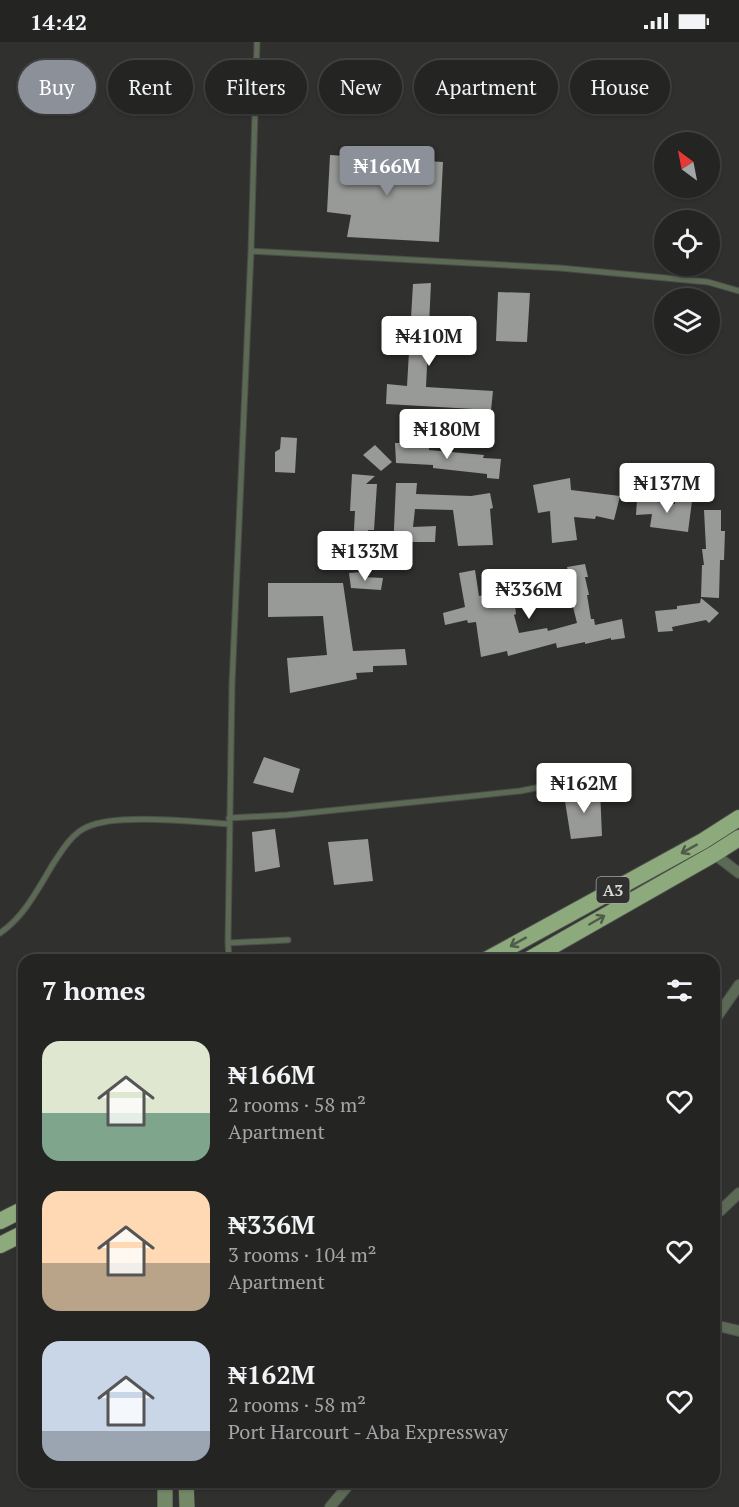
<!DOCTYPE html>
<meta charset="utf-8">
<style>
:root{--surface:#242523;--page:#303130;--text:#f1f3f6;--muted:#a3a5a6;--line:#414241;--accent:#8c9099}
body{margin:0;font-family:"PT Serif",serif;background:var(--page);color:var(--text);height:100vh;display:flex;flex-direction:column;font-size:22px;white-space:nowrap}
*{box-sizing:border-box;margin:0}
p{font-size:20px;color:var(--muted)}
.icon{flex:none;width:33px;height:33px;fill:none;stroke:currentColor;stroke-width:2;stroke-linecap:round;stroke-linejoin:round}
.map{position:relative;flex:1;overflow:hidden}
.sheet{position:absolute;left:18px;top:912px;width:702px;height:534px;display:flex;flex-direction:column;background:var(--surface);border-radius:18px;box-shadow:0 2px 4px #0004,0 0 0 2px var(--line)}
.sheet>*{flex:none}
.guide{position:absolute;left:18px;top:18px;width:704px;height:54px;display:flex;gap:12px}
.needle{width:39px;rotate:328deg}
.buttons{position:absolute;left:654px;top:90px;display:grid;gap:12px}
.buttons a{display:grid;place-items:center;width:66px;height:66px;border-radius:50%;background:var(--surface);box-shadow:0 2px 4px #0004,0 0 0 2px var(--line);font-size:30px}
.price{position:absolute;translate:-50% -51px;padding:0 14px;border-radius:6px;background:#fff;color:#222;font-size:20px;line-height:39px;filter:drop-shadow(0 2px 3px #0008)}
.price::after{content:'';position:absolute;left:50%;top:36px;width:18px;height:14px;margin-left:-9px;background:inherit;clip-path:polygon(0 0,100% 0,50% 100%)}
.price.active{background:var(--accent);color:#fff}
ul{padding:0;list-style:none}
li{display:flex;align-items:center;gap:18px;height:150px;padding:0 24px}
li span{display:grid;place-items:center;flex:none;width:168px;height:120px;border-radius:18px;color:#555}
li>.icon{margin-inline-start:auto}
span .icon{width:72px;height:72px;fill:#fffc;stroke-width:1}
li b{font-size:26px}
h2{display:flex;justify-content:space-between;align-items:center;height:72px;padding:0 24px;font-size:26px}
.tag{padding:0 21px;border-radius:27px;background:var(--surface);box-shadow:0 2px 4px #0004,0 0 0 2px var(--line);font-size:21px;line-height:54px}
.tag.active{background:var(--accent);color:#fff}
.status{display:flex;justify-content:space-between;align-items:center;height:42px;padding:0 30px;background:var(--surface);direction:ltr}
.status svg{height:16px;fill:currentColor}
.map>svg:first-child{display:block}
.building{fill:#989a97}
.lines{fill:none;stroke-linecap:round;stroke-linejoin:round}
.service-casing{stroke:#4b4c4a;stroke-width:7}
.minor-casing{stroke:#4b4c4a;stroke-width:12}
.secondary-casing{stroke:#4b4c4a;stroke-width:16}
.trunk-casing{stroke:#4b4c4a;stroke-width:18}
.path{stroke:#6f706e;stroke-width:2;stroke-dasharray:6 3;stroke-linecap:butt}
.service{stroke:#5c6954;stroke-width:5}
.minor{stroke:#5c6954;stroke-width:10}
.secondary{stroke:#738867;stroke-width:15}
.trunk{stroke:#8daa7c;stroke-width:16}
.oneway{stroke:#515b4a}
.labels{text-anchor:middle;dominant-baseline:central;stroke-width:6;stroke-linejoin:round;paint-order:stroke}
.shield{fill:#30312f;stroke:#a5a6a5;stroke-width:1.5}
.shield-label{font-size:16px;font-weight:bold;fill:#d7d8d7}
</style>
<div class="status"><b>14:42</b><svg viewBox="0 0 49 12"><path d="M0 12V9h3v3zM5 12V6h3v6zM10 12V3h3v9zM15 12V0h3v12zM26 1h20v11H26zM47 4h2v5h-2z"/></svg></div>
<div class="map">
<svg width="739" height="1465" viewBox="0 0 739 1465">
<rect width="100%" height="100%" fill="#30312f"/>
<path class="building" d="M330 113 443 120 439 200 347 195 351 173 327 170Z
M431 241 426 345 493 349 491 368 386 362 387 342 407 344 413 242Z
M498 250 530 251 527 300 496 299Z
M281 395 297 396 295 431 275 430V410L280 407Z
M395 401H410L429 404V408L484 413 483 416 501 417 499 437 487 436V432L433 426V423L396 421Z
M375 403 392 420 381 429 363 413Z
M352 432 375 434 366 442H377L374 488H368L371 506H353L355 469H350Z
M570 436 571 448 620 454 614 478 596 474 595 477 574 475 577 498 552 501 550 469 538 471 533 443Z
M396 441H417L416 452 471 454 490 451 493 466 490 467 493 503 458 504 453 468 415 467 413 485 436 484 435 500H412V509L393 510Z
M675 457 692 459 688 490 650 485 652 472 636 473 637 458 675 462Z
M704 468H721V489H725L724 518H720L719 556 701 555 702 523H704L702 507H706Z
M585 522 588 535H585L589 553H587L591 577H594L595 583 622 577 625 596 611 598V596L585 602V600L557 606 556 601 508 614 507 609 481 615 476 580 468 581 467 578 445 583 443 571 465 565 459 531 475 528 479 554 484 553 485 561 514 554 516 572 514 573 519 591 547 586 548 589 577 581 572 561 574 560 567 525Z
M362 530V535L383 536 381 548 351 546 349 531Z
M534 530 538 545 518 549 515 534Z
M268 541H343L353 609 405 607 407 623 373 624V630L356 631 357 637 290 651 287 616 327 613 323 574 268 575Z
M701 556 719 571 709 581 706 578 672 585 673 589 658 590 655 569 677 567V564L700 561Z
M264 715 300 727 293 751 253 741Z
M600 747 602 794 571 797 564 753Z
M275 787 280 825 255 830 252 790Z
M368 797 373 839 334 843 328 800Z"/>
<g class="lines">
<defs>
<path id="service" d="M251 209 560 226 708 240 739 249
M229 776 287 773 473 754 520 749 606 732
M0 891C24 875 38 847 53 822 61 810 72 791 87 785 117 771 194 780 229 782
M228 901 288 898
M229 918 228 901 232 642 251 209 257 0"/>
<path id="minor" d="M714 812 739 831
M714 979 739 943
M720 1169 739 1151
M714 1283 739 1289
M330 1465 351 1440"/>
<path id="secondary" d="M186 1440 187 1465
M165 1465V1440"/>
<path id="trunk" d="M486 918 703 799 739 776
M528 918 714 812 739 796
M0 1179 24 1167
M0 1203 24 1191"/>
</defs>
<use href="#service" class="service-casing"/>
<use href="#minor" class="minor-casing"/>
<use href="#secondary" class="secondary-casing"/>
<use href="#trunk" class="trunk-casing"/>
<path class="path" d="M463 918 474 912"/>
<use href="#service" class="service"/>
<use href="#minor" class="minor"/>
<use href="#secondary" class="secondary"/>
<use href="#trunk" class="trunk"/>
</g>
<defs><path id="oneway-shaft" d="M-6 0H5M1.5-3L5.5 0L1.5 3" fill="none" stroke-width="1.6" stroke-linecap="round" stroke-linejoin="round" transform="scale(1.5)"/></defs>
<g class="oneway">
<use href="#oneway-shaft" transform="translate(689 807) rotate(151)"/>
<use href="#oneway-shaft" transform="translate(597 878) rotate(-30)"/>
<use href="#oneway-shaft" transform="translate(518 900) rotate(151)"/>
</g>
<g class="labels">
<rect class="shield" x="596.5" y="835" width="33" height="26" rx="4.5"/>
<g class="shield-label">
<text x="613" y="848">A3</text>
</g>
</g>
</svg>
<div class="buttons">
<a><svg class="needle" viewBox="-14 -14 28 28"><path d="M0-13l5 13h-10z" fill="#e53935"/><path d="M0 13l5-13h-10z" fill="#a3a5a6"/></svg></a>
<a><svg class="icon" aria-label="locate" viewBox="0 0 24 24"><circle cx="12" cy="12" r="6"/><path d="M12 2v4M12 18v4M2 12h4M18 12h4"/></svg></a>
<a><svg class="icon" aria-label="layers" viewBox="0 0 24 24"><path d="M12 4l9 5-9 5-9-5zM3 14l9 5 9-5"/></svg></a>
</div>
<b class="price active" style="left:387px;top:155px">₦166M</b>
<b class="price" style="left:429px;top:325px">₦410M</b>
<b class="price" style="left:447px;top:418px">₦180M</b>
<b class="price" style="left:667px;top:472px">₦137M</b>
<b class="price" style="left:365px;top:540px">₦133M</b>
<b class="price" style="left:529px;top:578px">₦336M</b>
<b class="price" style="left:584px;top:772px">₦162M</b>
<div class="guide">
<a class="tag active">Buy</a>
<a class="tag">Rent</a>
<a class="tag">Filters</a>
<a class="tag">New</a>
<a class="tag">Apartment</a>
<a class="tag">House</a>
</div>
<section class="sheet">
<h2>7 homes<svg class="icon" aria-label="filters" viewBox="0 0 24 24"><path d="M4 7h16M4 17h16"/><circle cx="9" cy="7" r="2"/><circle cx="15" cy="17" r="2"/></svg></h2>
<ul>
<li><span style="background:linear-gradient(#dfe7d0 60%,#7fa58c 0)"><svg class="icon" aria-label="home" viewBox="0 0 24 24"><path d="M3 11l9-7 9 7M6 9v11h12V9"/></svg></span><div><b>₦166M</b><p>2 rooms · 58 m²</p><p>Apartment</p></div><svg class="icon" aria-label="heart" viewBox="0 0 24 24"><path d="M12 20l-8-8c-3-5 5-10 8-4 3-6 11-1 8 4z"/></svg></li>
<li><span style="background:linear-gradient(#ffd9b3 60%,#b9a48a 0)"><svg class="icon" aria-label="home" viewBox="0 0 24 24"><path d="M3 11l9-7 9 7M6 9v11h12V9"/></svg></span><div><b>₦336M</b><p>3 rooms · 104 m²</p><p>Apartment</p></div><svg class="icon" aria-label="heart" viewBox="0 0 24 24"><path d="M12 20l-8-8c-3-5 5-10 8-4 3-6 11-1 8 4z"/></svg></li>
<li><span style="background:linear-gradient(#c9d6e8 75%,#9aa5b1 0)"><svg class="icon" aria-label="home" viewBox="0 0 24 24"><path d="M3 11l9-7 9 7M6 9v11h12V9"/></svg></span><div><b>₦162M</b><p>2 rooms · 58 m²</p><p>Port Harcourt - Aba Expressway</p></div><svg class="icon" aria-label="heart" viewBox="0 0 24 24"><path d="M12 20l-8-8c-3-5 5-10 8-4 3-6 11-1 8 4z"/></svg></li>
</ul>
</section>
</div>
